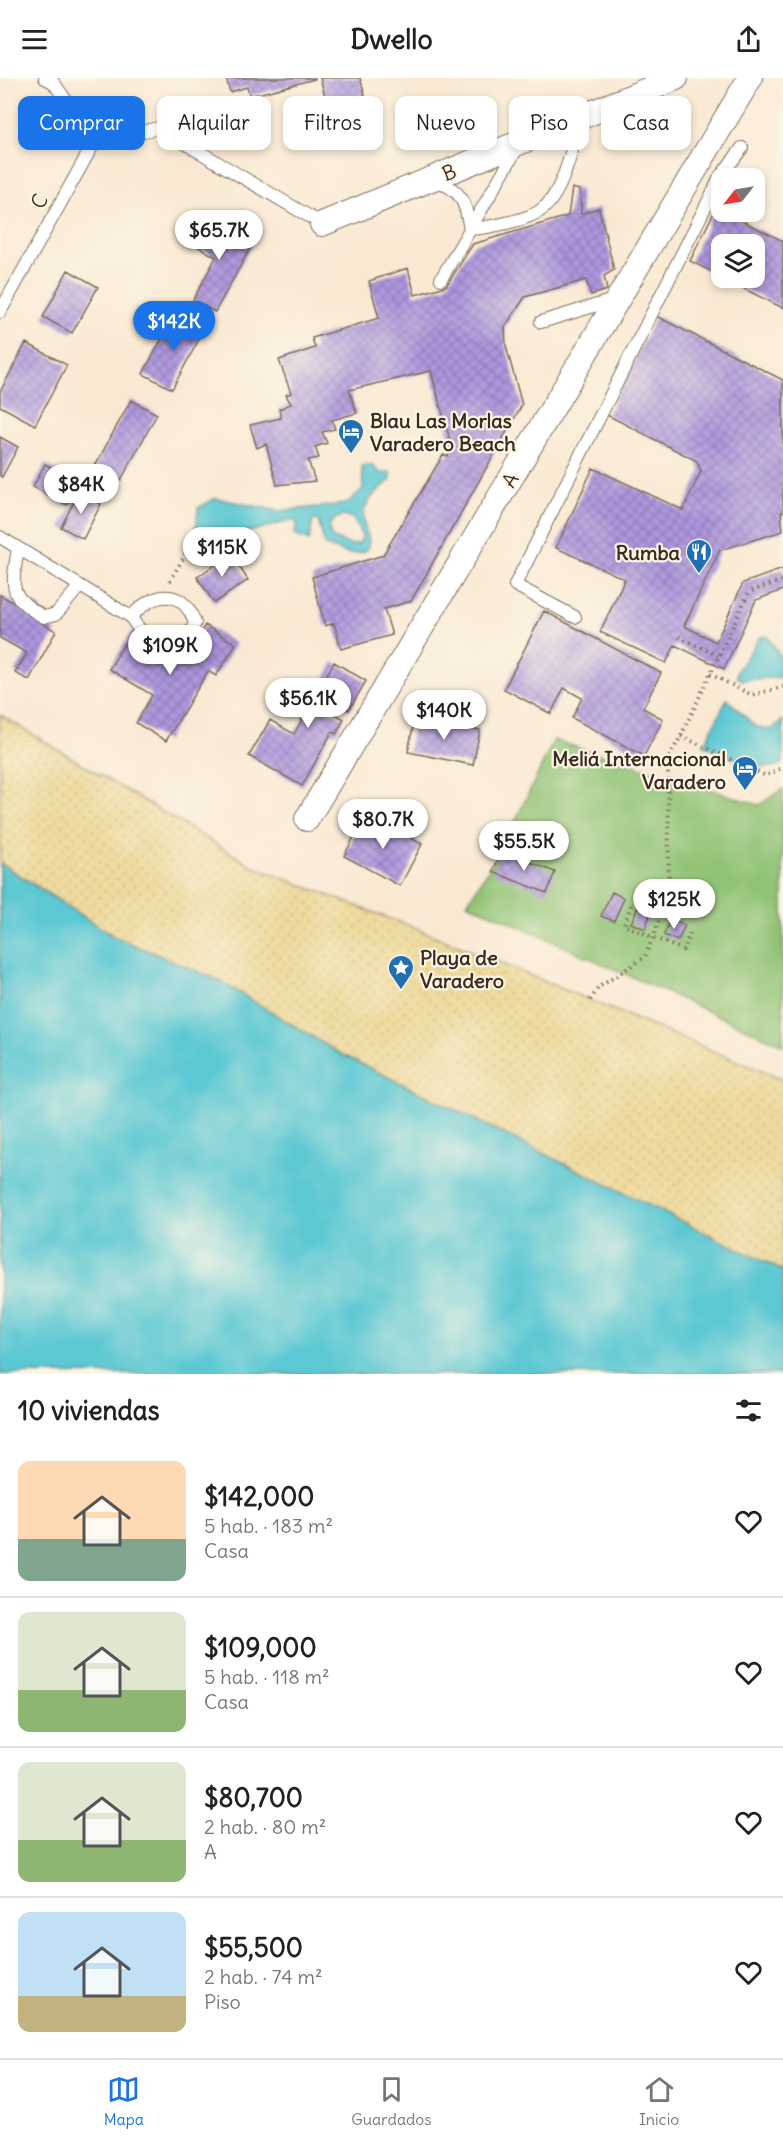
<!DOCTYPE html>
<html lang="es">
<meta charset="utf-8">
<style>
:root{--surface:#fff;--page:#f6f6f6;--text:#222;--muted:#767676;--line:#e0e0e0;--accent:#1a73e8}
body{margin:0;font-family:Delius,sans-serif;background:var(--page);color:var(--text);height:100vh;display:flex;flex-direction:column;font-size:22px;white-space:nowrap}
*{box-sizing:border-box;margin:0}
p{font-size:20px;color:var(--muted)}
.icon{flex:none;width:33px;height:33px;fill:none;stroke:currentColor;stroke-width:2;stroke-linecap:round;stroke-linejoin:round}
.map{position:relative;height:1296px;overflow:hidden}
.drawer{display:flex;flex-direction:column;background:var(--surface);flex:1}
.drawer>*{flex:none}
.guide{position:absolute;left:18px;top:18px;width:747px;height:54px;display:flex;gap:12px}
.needle{width:39px;rotate:239deg}
.controls{position:absolute;left:711px;top:90px;display:grid;gap:12px}
.controls a{display:grid;place-items:center;width:54px;height:54px;border-radius:12px;background:var(--surface);box-shadow:0 3px 9px #0003;font-size:30px}
.price{position:absolute;translate:-50% -51px;padding:0 14px;border-radius:21px;background:#fff;color:#222;font-size:20px;line-height:39px;filter:drop-shadow(0 2px 3px #0008)}
.price::after{content:'';position:absolute;left:50%;top:36px;width:18px;height:14px;margin-left:-9px;background:inherit;clip-path:polygon(0 0,100% 0,50% 100%)}
.price.on{background:var(--accent);color:#fff}
ul{padding:0;list-style:none}
li{display:flex;align-items:center;gap:18px;height:150px;padding:0 18px}
li+li{border-top:2px solid var(--line)}
li span{display:grid;place-items:center;flex:none;width:168px;height:120px;border-radius:12px;color:#555}
li>.icon{margin-inline-start:auto}
span .icon{width:72px;height:72px;fill:#fffc;stroke-width:1}
li b{font-size:26px}
h2{display:flex;justify-content:space-between;align-items:center;height:72px;padding:0 18px;font-size:26px}
.tag{padding:0 21px;border-radius:12px;background:var(--surface);box-shadow:0 3px 9px #0003;font-size:21px;line-height:54px}
.tag.on{background:var(--accent);color:#fff}
header{display:flex;justify-content:space-between;align-items:center;height:78px;padding:0 18px;background:var(--surface);font-size:27px;font-weight:700}
.dock{display:flex;justify-content:space-around;align-items:center;height:84px;border-top:2px solid var(--line);background:var(--surface);font-size:16px;color:var(--muted)}
.dock a{display:grid;justify-items:center;gap:3px}
.dock .on{color:var(--accent)}
.map>svg:first-child{display:block}
.green{fill:#90c374;stroke:#667649;stroke-width:1.5}
.sand{fill:url(#sand-dots);stroke:#94825e;stroke-width:1.5}
.water{fill:#5cc8d3;stroke:#4c7978;stroke-width:1.5;fill-rule:evenodd}
.building{fill:url(#building-cross-hatch)}
.lines{fill:none;stroke-linecap:round;stroke-linejoin:round}
.service-casing{stroke:#7e6d5d;stroke-width:14}
.minor-casing{stroke:#7e6d5d;stroke-width:26}
.path{stroke:#7e6d5d;stroke-width:4;stroke-dasharray:1.5 4.5;stroke-linecap:butt}
.service{stroke:#fff;stroke-width:12}
.minor{stroke:#fff;stroke-width:24}
.labels{text-anchor:middle;dominant-baseline:central;stroke-width:4.5;stroke-linejoin:round;paint-order:stroke}
.street-label{font-size:20px;fill:#3b2a1e;stroke:#fcf5e5}
.poi-label{font-size:20px;font-weight:bold;fill:#3b2a1e;stroke:#fcf5e5;text-anchor:start}
</style>
<header><svg class="icon" aria-label="menu" viewBox="0 0 24 24"><path d="M4 6h16M4 12h16M4 18h16"/></svg>Dwello<svg class="icon" aria-label="share" viewBox="0 0 24 24"><path d="M12 15V3M7 8l5-5 5 5M5 13v7h14v-7"/></svg></header>
<div class="map">
<svg width="783" height="1296" viewBox="0 0 783 1296">
<defs>
<pattern id="sand-dots" width="8" height="8" patternUnits="userSpaceOnUse" patternTransform="scale(1.5)"><rect width="8" height="8" fill="#eeda9e"/><path d="M2 2h.1M6 6h.1" fill="none" stroke="#cdbb88" stroke-width="1.8" stroke-linecap="round"/></pattern>
<pattern id="building-cross-hatch" width="8" height="8" patternUnits="userSpaceOnUse" patternTransform="scale(1.5)"><rect width="8" height="8" fill="#ae97df"/><path d="M0 0l8 8M0 8l8-8" fill="none" stroke="#8f7bb4"/></pattern>
</defs>
<rect width="100%" height="100%" fill="#fcf5e5"/>
<filter id="ink" filterUnits="userSpaceOnUse"><feTurbulence type="fractalNoise" baseFrequency=".0167" numOctaves="2"/><feDisplacementMap in="SourceGraphic" scale="12" xChannelSelector="R" yChannelSelector="G"/><feConvolveMatrix kernelMatrix="1 2 1 2 8 2 1 2 1" color-interpolation-filters="sRGB"/></filter>
<filter id="wash" filterUnits="userSpaceOnUse"><feTurbulence type="fractalNoise" baseFrequency=".008" numOctaves="4" result="noise"/><feDisplacementMap in="SourceGraphic" scale="24" xChannelSelector="R" yChannelSelector="G"/><feGaussianBlur stdDeviation="1.35" result="paint"/><feColorMatrix in="noise" values="0 0 0 0 0 0 0 0 0 0 0 0 0 0 0 0 0 1.4 0 .05"/><feComposite in="paint" operator="in"/></filter>
<g filter="url(#wash)">
<rect width="100%" height="100%" fill="#f9e9d3"/>
<path class="green" d="M554 662 759 727 783 711V967L467 825 501 773Z"/>
<path class="sand" d="M0 637 254 789 417 851 783 1002V1193L339 975 220 903 113 858 0 785Z"/>
<path class="water" d="M367 386 373 387C378 395 381 397 390 394L391 402C379 411 360 426 364 444 365 452 370 457 369 467L364 474 350 476 325 468 318 442H313L309 463 294 457 297 445 293 442 212 464 205 462 196 451 198 430 216 420 279 433 346 426 363 411 362 388ZM344 438 353 440 362 458 360 465 351 467 331 459 329 447 336 440Z
M764 558 768 559 783 583V599L742 602 737 599V593L759 560Z
M727 621 755 648 771 652 783 642V685C760 698 727 676 704 667Z
M0 785 113 858 220 903 339 975 783 1193V1296H0Z"/>
<g id="blocks">
<path class="building" d="M226 0H315V1L250 18 247 9 230 14Z
M320 0H360L365 17 356 20 362 40 346 45 343 36 331 39Z
M572 110 580 112 581 136 599 130 614 192 604 198 607 212 591 217 586 202 525 219 505 249 506 268 522 327 411 523 384 531 392 557 341 571 334 545 325 548 312 499 383 477 443 377 448 378 452 370 431 293 349 312 357 335 332 342 335 351 322 354 327 365 315 369 319 380 308 382 315 403 277 407 266 366 257 370 250 347 281 340 279 331 291 326 286 317 291 315 279 282 315 270 312 260 379 240 369 203 408 190 415 217 446 208 473 166 568 138Z
M716 130 783 163V230L722 200H754V166H722V199L690 183Z
M203 140 253 165 215 234 193 222 216 179 190 164Z
M68 192 98 209 72 255 43 239Z
M175 236 204 252 172 311 143 296Z
M656 238 783 302V434H781L783 453 720 472 684 548 716 564 743 505 783 491V512L756 522 724 591 675 567 666 585 600 554 625 501 556 470 593 390 683 432 701 393 697 383 607 337Z
M26 265 67 287 35 347 0 328V314Z
M131 322 157 336 121 402 95 388Z
M0 359 18 369 2 399 0 398Z
M45 386 79 405 67 427 33 409Z
M79 414 101 426 83 461 61 449Z
M231 476 248 502 214 525 197 499Z
M0 517 23 530 28 522 42 530 36 542 56 553 29 602 15 595 27 575 0 560Z
M544 533 661 595 643 630 663 641 644 678 572 640 582 620 564 610 551 636 504 611Z
M205 547 236 566 216 598 208 593 166 663 136 645 152 617 109 591 132 553 183 584Z
M334 584 366 603 349 632 324 622 321 628 344 641 336 656 332 654 302 708 249 678 270 642 294 656Z
M415 639 480 652 473 687 408 674Z
M366 736 422 766 400 808 344 778Z
M501 773 555 794 547 815 493 794Z
M612 814 624 820 614 843 601 838Z
M638 829 651 834 645 851 631 845Z
M670 841 685 847 678 863 664 857Z"/>
</g>
</g>
<g filter="url(#ink)">
<use href="#blocks" fill-opacity="0" stroke="#7e6d5d" stroke-width="1.5"/>
<g class="lines">
<defs>
<path id="service" d="M45 0 53 4 95 63 159 50 322 146
M434 101C463 114 464 121 470 151 487 150 528 142 541 132 564 116 573 65 581 40
M441 201 519 67
M0 234 95 63
M541 244 617 221
M0 459 131 539C144 565 182 578 195 545 182 508 153 514 131 539
M18 470C12 509 7 518 44 539L56 536 80 508
M575 539 515 507 721 98 742 70"/>
<path id="minor" d="M322 146 676 0
M307 741 750 0"/>
</defs>
<use href="#service" class="service-casing"/>
<use href="#minor" class="minor-casing"/>
<path class="path" d="M170 503 193 463
M679 559 719 578
M783 572V576
M710 596 752 617 783 609
M681 658 766 698 783 689
M631 827 624 847 683 872 691 853
M590 922 599 909 645 879 669 818 668 681 681 658 749 514 783 502"/>
<use href="#service" class="service"/>
<use href="#minor" class="minor"/>
</g>
</g>
<defs>
<symbol id="hotel-pin" viewBox="-11 -11 22 30"><path d="M0 17L-7.5 6A9.5 9.5 0 1 1 7.5 6Z" fill="#1f6fb2" stroke="#fcf5e5"/><path d="M-6-4.5h1.5V1H6V5H4.5V3h-9V5H-6ZM-4 0a1.8 1.8 0 1 1 3.6 0ZM.5 0V-2.5h3Q6-2.5 6 0Z" fill="#fff"/></symbol>
<symbol id="restaurant-pin" viewBox="-11 -11 22 30"><path d="M0 17L-7.5 6A9.5 9.5 0 1 1 7.5 6Z" fill="#1f6fb2" stroke="#fcf5e5"/><path d="M-5-6h1v4h1v-4h1v4h1v-4h1v5L-1.5 .5V6h-2V.5L-5-1ZM5-6V6H3V1.5H1.5Q1.5-4 5-6Z" fill="#fff"/></symbol>
<symbol id="sight-pin" viewBox="-11 -11 22 30"><path d="M0 17L-7.5 6A9.5 9.5 0 1 1 7.5 6Z" fill="#1f6fb2" stroke="#fcf5e5"/><path d="M0-6L1.8-2.2L6-1.7L2.9 1.2L3.7 5.4L0 3.3L-3.7 5.4L-2.9 1.2L-6-1.7L-1.8-2.2Z" fill="#fff"/></symbol>
</defs>
<g fill-rule="evenodd">
<use href="#hotel-pin" x="336" y="339" width="30" height="40"/>
<use href="#restaurant-pin" x="684" y="459" width="30" height="40"/>
<use href="#hotel-pin" x="730" y="676" width="30" height="40"/>
<use href="#sight-pin" x="386" y="875" width="30" height="40"/>
</g>
<g class="labels">
<g class="street-label">
<text transform="translate(449 94) rotate(-22)">B</text>
<text transform="translate(39 123) rotate(-61)">C</text>
<text transform="translate(510 402) rotate(-59)">A</text>
</g>
<g class="poi-label">
<text x="370" y="342">Blau Las Morlas<tspan x="370" dy="23">Varadero Beach</tspan></text>
<text x="680" y="474" text-anchor="end">Rumba</text>
<text x="726" y="680" text-anchor="end">Meliá Internacional<tspan x="726" dy="23">Varadero</tspan></text>
<text x="420" y="879">Playa de<tspan x="420" dy="23">Varadero</tspan></text>
</g>
</g>
</svg>
<div class="controls">
<a><svg class="needle" viewBox="-14 -14 28 28"><path d="M0-13l5 13h-10z" fill="#e53935"/><path d="M0 13l5-13h-10z" fill="#767676"/></svg></a>
<a><svg class="icon" aria-label="layers" viewBox="0 0 24 24"><path d="M12 4l9 5-9 5-9-5zM3 14l9 5 9-5"/></svg></a>
</div>
<b class="price" style="left:219px;top:183px">$65.7K</b>
<b class="price on" style="left:174px;top:274px">$142K</b>
<b class="price" style="left:81px;top:437px">$84K</b>
<b class="price" style="left:222px;top:500px">$115K</b>
<b class="price" style="left:170px;top:598px">$109K</b>
<b class="price" style="left:308px;top:651px">$56.1K</b>
<b class="price" style="left:444px;top:663px">$140K</b>
<b class="price" style="left:383px;top:772px">$80.7K</b>
<b class="price" style="left:524px;top:794px">$55.5K</b>
<b class="price" style="left:674px;top:852px">$125K</b>
<div class="guide">
<a class="tag on">Comprar</a>
<a class="tag">Alquilar</a>
<a class="tag">Filtros</a>
<a class="tag">Nuevo</a>
<a class="tag">Piso</a>
<a class="tag">Casa</a>
</div>
</div>
<section class="drawer">
<h2>10 viviendas<svg class="icon" aria-label="filters" viewBox="0 0 24 24"><path d="M4 7h16M4 17h16"/><circle cx="9" cy="7" r="2"/><circle cx="15" cy="17" r="2"/></svg></h2>
<ul>
<li><span style="background:linear-gradient(#ffd9b3 65%,#7fa58c 0)"><svg class="icon" aria-label="home" viewBox="0 0 24 24"><path d="M3 11l9-7 9 7M6 9v11h12V9"/></svg></span><div><b>$142,000</b><p>5 hab. · 183 m²</p><p>Casa</p></div><svg class="icon" aria-label="heart" viewBox="0 0 24 24"><path d="M12 20l-8-8c-3-5 5-10 8-4 3-6 11-1 8 4z"/></svg></li>
<li><span style="background:linear-gradient(#dfe7d0 65%,#8fb573 0)"><svg class="icon" aria-label="home" viewBox="0 0 24 24"><path d="M3 11l9-7 9 7M6 9v11h12V9"/></svg></span><div><b>$109,000</b><p>5 hab. · 118 m²</p><p>Casa</p></div><svg class="icon" aria-label="heart" viewBox="0 0 24 24"><path d="M12 20l-8-8c-3-5 5-10 8-4 3-6 11-1 8 4z"/></svg></li>
<li><span style="background:linear-gradient(#dfe7d0 65%,#8fb573 0)"><svg class="icon" aria-label="home" viewBox="0 0 24 24"><path d="M3 11l9-7 9 7M6 9v11h12V9"/></svg></span><div><b>$80,700</b><p>2 hab. · 80 m²</p><p>A</p></div><svg class="icon" aria-label="heart" viewBox="0 0 24 24"><path d="M12 20l-8-8c-3-5 5-10 8-4 3-6 11-1 8 4z"/></svg></li>
<li><span style="background:linear-gradient(#bfe0f5 70%,#c2b280 0)"><svg class="icon" aria-label="home" viewBox="0 0 24 24"><path d="M3 11l9-7 9 7M6 9v11h12V9"/></svg></span><div><b>$55,500</b><p>2 hab. · 74 m²</p><p>Piso</p></div><svg class="icon" aria-label="heart" viewBox="0 0 24 24"><path d="M12 20l-8-8c-3-5 5-10 8-4 3-6 11-1 8 4z"/></svg></li>
</ul>
</section>
<nav class="dock">
<a class="on"><svg class="icon" aria-label="map" viewBox="0 0 24 24"><path d="M3 6l6-2 6 2 6-2v14l-6 2-6-2-6 2zM9 4v14M15 6v14"/></svg>Mapa</a>
<a><svg class="icon" aria-label="saved" viewBox="0 0 24 24"><path d="M7 4h10v16l-5-4-5 4z"/></svg>Guardados</a>
<a><svg class="icon" aria-label="home" viewBox="0 0 24 24"><path d="M3 11l9-7 9 7M6 9v11h12V9"/></svg>Inicio</a>
</nav>
